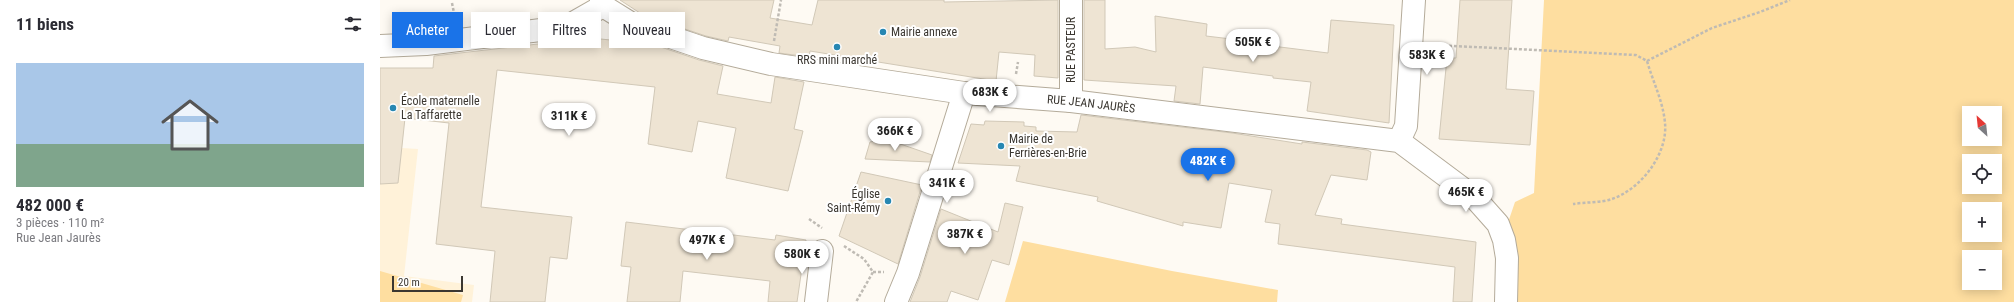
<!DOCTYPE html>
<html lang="fr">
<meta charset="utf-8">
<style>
:root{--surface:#fff;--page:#f7f7f7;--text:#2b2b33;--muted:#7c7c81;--line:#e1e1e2;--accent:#1a73e8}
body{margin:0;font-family:"Roboto Condensed",sans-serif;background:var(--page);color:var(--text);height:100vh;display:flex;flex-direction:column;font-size:15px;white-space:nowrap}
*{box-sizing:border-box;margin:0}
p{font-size:13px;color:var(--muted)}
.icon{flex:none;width:22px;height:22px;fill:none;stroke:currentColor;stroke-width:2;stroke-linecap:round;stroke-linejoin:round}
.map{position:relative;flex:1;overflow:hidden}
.panel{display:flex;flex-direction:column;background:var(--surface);width:380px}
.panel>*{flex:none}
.hud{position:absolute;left:12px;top:12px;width:380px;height:36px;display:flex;gap:8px}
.needle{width:26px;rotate:333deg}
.fabs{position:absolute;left:1582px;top:106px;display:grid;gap:8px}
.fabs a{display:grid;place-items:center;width:40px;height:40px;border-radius:0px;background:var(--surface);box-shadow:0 2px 10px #0003;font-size:20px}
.scale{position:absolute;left:12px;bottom:10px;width:71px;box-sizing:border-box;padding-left:4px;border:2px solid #3b3731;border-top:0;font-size:11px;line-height:14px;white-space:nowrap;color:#3b3731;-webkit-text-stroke:3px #fff;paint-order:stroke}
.price{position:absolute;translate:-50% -34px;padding:0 9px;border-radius:14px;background:#fff;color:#222;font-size:13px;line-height:26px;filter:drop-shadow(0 1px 2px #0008)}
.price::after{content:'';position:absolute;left:50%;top:24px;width:12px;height:9px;margin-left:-6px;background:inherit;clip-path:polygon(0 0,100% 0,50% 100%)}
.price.current{background:var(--accent);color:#fff}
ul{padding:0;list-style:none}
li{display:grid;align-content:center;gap:8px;height:212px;padding:0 16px}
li+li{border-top:1px solid var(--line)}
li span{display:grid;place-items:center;height:124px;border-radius:0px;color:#555}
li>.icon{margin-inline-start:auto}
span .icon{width:72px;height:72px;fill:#fffc;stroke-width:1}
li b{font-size:17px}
h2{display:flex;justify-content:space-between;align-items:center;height:48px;padding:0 16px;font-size:17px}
.tag{padding:0 14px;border-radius:0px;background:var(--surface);box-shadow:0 2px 10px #0003;font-size:14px;line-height:36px}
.tag.current{background:var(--accent);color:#fff}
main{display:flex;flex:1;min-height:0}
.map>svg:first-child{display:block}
.built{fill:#fff2d9}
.green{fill:#fedea0;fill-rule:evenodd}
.building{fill:#eee4d3;stroke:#d1c8b7}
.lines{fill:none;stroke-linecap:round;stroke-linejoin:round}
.minor-casing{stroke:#b4ab9a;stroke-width:24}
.major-casing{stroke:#b4ab9a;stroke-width:24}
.path{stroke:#bfbbb4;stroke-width:2.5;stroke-dasharray:3 2;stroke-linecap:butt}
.minor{stroke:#fff;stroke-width:22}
.major{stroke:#fff;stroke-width:22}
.poi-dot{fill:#2787b2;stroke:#fff;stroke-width:1.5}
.labels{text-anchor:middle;stroke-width:4;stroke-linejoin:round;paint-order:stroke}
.poi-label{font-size:12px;fill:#3b3731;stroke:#fff;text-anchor:start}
.street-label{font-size:12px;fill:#3b3731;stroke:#fff}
</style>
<main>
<section class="panel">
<h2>11 biens<svg class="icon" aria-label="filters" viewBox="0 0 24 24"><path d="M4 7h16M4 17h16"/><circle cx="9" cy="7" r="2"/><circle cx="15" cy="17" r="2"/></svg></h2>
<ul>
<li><span style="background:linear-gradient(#a9c7e8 65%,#7fa58c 0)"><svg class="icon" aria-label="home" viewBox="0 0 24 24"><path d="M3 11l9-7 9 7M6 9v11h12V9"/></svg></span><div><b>482 000 €</b><p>3 pièces · 110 m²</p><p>Rue Jean Jaurès</p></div></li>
</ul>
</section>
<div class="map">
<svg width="1634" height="302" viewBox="0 0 1634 302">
<rect width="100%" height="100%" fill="#fefaf3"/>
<path class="built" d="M0,68H29L22,148L38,149L24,276L94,285L92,302H0Z"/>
<path class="green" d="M1164,0H1634V302H1115L1120,246L1135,202L1154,193ZM1589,113H1615V139H1589ZM1589,161H1615V187H1589ZM1589,209H1615V235H1589ZM1589,257H1615V283H1589Z
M643,241L792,271L898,290L897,302H625Z
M0,271L83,295L81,302H0Z"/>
<path class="building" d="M240,0H394L390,18L432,25L438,0H564V2L678,0V78L654,76L655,55L619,52L616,81L430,51L429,57L399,53L400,46L349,37L348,41L326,36L263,15Z
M704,0H725V49L755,47L776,52L775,16L827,24L826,36L885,43L884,45L948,53L951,20L1014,25L1009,123L927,111L931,82L893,78V76L823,67L820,104L794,101L796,86L704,80Z
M1080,0H1132L1126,89L1154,91L1150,145L1059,139L1067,58H1076Z
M210,38L272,44L319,60L343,66L337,94L391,103L395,77L424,82L414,129L423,131L408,191L346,178L356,128L318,121L312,152L268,144L275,87L117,70L101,207L192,217L187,259L170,257L165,302H110L115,251L56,244L69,123L25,118L18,183L0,184V68H53L54,56Z
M701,115L852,133L922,144V142L987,150L991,152L987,180L951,175L935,215L962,219L961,224L1096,242L1092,302H1073L1075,267L898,244L900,224L885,222L892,190L849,183L841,228L803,222V226L717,201L718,197L636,181L640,166L578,163L591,124L604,125L605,121L644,122V126L656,127V131L697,132Z
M506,139L552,155L550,162L485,159L490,142Z
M481,172L542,185L518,264L459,236Z
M625,203L643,207L629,265L612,260L598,300L571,291L567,302H530L540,277L561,209L618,232Z
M246,222L395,240L396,235L426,240L417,302H388L390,281L303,271L300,302H247L251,267L241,266Z"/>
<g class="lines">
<defs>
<path id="minor" d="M691,0V101
M0,46L46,44L177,28L188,26L223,6
M436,302L442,251
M516,302L528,273L584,93"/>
<g id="major">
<path id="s1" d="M221,0L223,6L252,24L323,48L391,64L584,93L691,101L1019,141L1094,197L1118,224L1124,240L1127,258L1126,302"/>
<path d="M1019,141L1026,126L1034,0"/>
</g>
</defs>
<use href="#minor" class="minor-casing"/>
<use href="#major" class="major-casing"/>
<path class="path" d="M72,3L75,18
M394,41L401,0
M1054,45L1256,55L1267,61C1273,82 1283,101 1285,123C1288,154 1261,189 1232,199C1221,203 1205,202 1193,204
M1267,61L1332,28L1380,12L1410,0
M636,74L638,62
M429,219L442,228
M464,246L484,259L493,272L476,302
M493,272H504"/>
<use href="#minor" class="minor"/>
<use href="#major" class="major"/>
</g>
<g class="poi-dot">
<circle cx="503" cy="32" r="4"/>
<circle cx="457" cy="47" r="4"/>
<circle cx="13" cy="108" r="4"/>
<circle cx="621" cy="146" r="4"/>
<circle cx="508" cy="201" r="4"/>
</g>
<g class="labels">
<g class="poi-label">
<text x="511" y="36">Mairie annexe</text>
<text x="457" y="64" text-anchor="middle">RRS mini marché</text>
<text x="21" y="105">École maternelle<tspan x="21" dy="14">La Taffarette</tspan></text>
<text x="629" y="143">Mairie de<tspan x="629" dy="14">Ferrières-en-Brie</tspan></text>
<text x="500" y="198" text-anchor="end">Église<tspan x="500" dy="14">Saint-Rémy</tspan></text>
</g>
<g class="street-label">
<text transform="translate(691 50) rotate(-90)" y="4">RUE PASTEUR</text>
<text dy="4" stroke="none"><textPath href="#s1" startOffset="508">RUE JEAN JAURÈS</textPath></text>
</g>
</g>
</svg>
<div class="fabs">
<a><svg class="needle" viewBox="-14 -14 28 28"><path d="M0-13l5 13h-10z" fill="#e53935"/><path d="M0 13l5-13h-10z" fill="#7c7c81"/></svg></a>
<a><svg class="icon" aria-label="locate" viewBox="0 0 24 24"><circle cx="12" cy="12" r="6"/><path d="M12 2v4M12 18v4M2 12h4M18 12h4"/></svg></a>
<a>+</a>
<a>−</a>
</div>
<div class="scale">20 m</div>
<b class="price" style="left:873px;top:63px">505K €</b>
<b class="price" style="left:1047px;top:76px">583K €</b>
<b class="price" style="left:610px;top:113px">683K €</b>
<b class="price" style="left:189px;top:137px">311K €</b>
<b class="price" style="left:515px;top:152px">366K €</b>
<b class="price current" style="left:828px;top:182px">482K €</b>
<b class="price" style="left:567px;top:204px">341K €</b>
<b class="price" style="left:1086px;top:213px">465K €</b>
<b class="price" style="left:585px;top:255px">387K €</b>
<b class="price" style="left:327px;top:261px">497K €</b>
<b class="price" style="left:422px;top:275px">580K €</b>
<div class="hud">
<a class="tag current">Acheter</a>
<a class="tag">Louer</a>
<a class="tag">Filtres</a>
<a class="tag">Nouveau</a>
</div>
</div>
</main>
